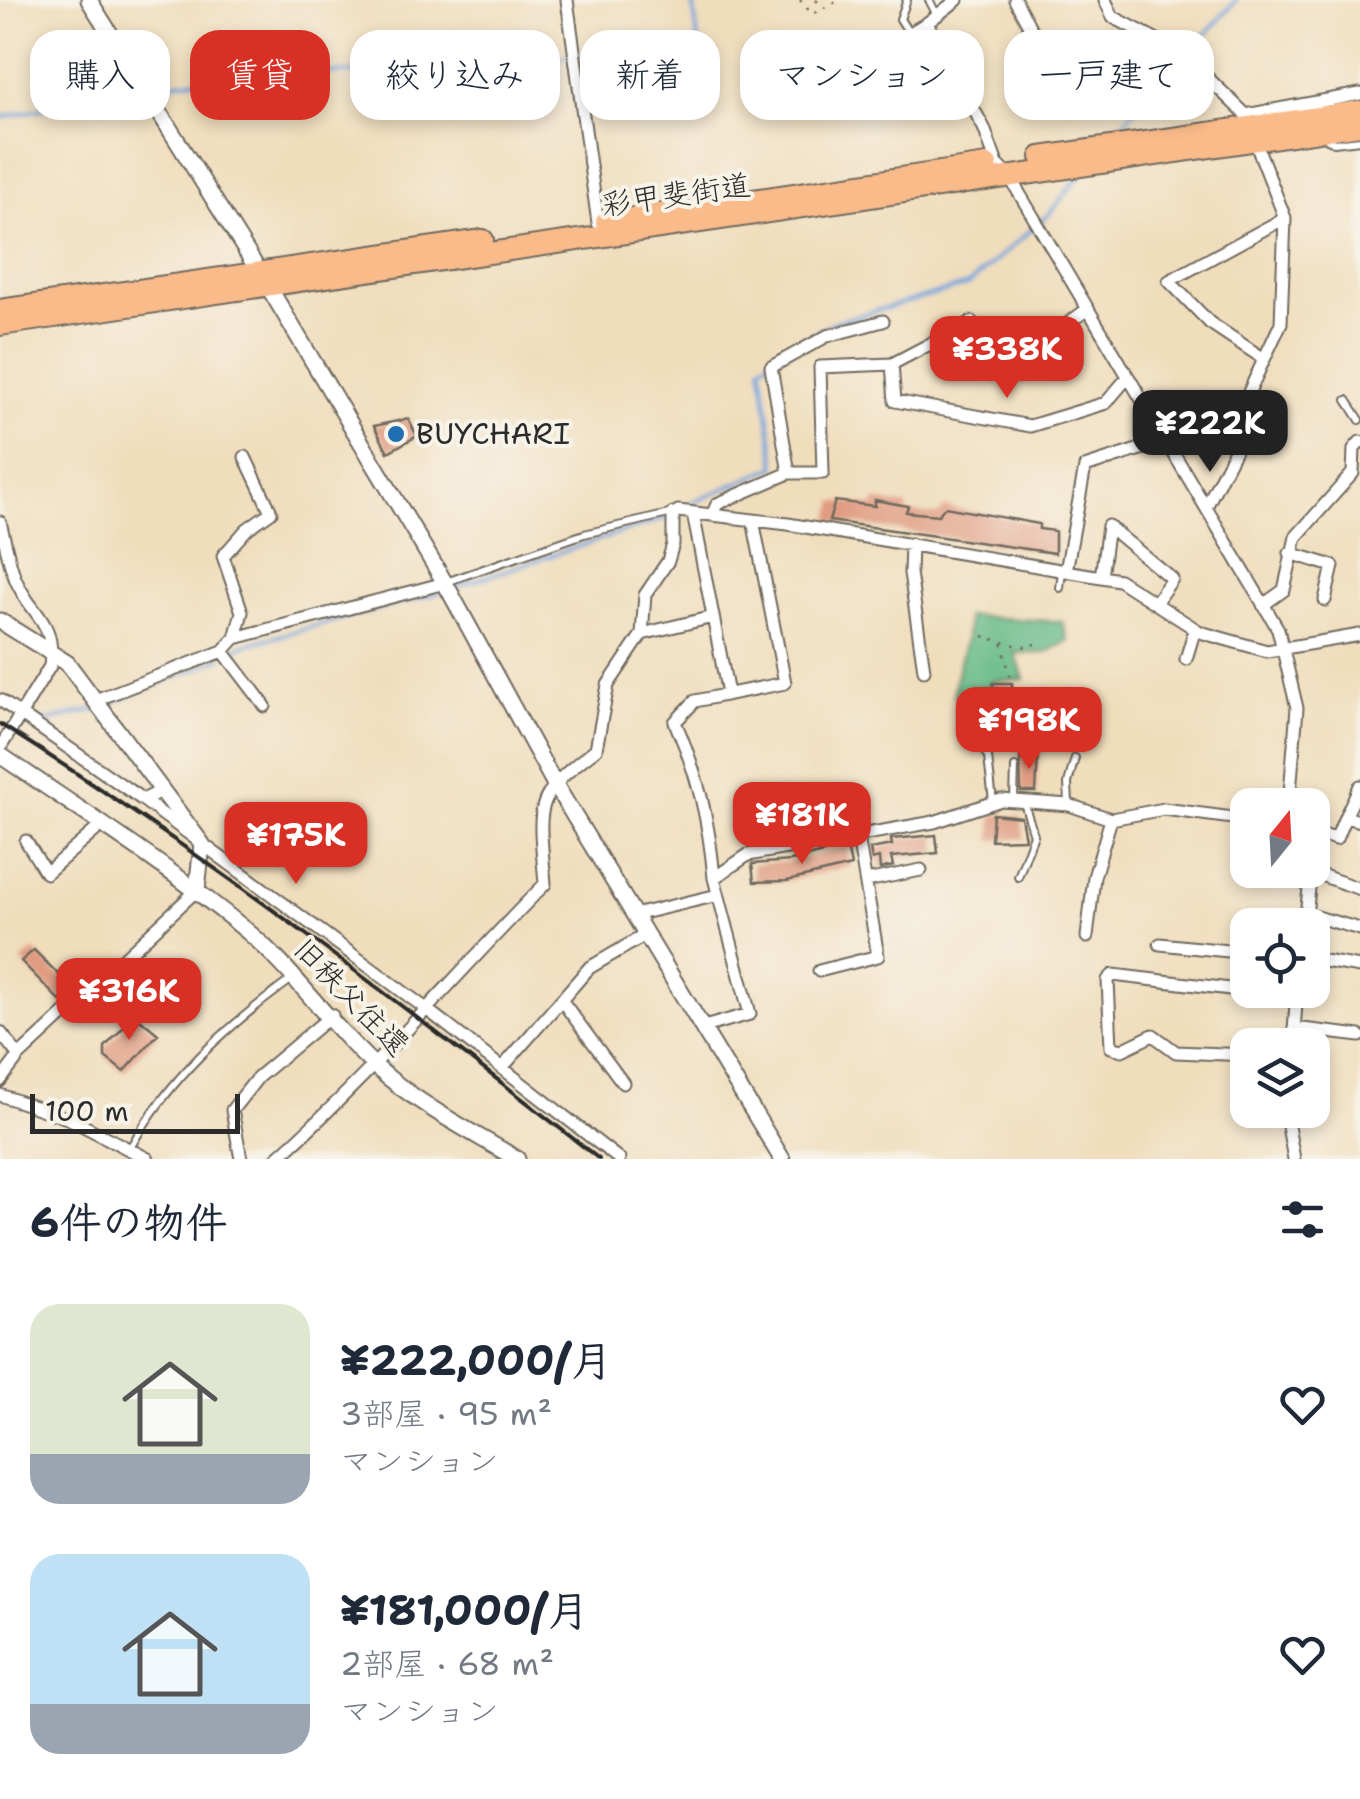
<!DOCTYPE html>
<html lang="ja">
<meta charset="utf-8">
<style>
:root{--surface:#fff;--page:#f6f6f7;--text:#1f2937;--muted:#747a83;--accent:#d93025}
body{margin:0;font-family:"Shantell Sans","Klee One",sans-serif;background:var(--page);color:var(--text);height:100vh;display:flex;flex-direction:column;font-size:38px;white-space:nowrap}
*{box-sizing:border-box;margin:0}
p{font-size:32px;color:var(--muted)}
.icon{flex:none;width:55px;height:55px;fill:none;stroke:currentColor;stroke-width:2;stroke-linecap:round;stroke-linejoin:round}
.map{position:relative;height:1159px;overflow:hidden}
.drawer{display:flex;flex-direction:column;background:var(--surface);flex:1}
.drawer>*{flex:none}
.hud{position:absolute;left:30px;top:30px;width:1300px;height:90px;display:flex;gap:20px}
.needle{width:65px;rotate:18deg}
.buttons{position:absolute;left:1230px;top:788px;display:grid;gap:20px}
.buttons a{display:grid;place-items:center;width:100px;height:100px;border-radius:20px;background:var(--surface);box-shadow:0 5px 15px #0003;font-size:50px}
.scale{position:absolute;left:30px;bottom:25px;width:210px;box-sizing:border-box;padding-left:10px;border:5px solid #2b2b2b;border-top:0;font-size:28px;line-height:35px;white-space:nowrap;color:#2b2b2b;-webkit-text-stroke:8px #f7f3e8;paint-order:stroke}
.price{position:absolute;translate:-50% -85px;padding:0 22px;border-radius:20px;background:var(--accent);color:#fff;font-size:32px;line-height:65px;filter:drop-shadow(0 2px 5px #0008)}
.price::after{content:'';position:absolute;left:50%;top:60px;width:30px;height:22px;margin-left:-15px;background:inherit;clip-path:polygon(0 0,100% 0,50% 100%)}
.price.selected{background:#222;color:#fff}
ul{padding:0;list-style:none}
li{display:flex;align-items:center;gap:30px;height:250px;padding:0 30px}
li span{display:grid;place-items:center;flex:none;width:280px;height:200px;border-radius:30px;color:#555}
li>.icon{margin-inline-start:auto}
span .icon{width:120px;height:120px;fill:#fffc;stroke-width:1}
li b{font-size:42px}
h2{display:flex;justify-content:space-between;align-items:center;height:120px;padding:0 30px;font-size:42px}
.pill{padding:0 35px;border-radius:30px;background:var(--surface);box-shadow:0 5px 15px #0003;font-size:35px;line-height:90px}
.pill.selected{background:var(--accent);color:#fff}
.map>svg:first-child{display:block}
.forest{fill:#6abc89;stroke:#4a745a;stroke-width:2.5}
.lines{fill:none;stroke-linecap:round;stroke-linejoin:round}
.stream{stroke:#72a4dd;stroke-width:4}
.building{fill:#e09c82}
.service-casing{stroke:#70695e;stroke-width:10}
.minor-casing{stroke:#70695e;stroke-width:15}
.tertiary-casing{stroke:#70695e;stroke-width:19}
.trunk-casing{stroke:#70695e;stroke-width:24}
.path{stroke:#70695e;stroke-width:2.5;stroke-dasharray:2.5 8;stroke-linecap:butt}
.service{stroke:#fff;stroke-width:6}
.minor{stroke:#fff;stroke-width:11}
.tertiary{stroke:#fff;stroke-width:15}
.trunk{stroke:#fabb8b;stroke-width:20}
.rail{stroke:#2b2b2b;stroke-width:4}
.poi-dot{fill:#1f6fb2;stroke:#f7f3e8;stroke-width:4}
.labels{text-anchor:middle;stroke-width:8;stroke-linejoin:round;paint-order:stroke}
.street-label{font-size:30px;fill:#2b2b2b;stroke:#f7f3e8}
.poi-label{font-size:30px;fill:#2b2b2b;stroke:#f7f3e8;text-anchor:start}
</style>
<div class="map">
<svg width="1360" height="1159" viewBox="0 0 1360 1159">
<rect width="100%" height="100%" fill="#f7f3e8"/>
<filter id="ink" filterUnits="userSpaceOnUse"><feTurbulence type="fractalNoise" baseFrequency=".01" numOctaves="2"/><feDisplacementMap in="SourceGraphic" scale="20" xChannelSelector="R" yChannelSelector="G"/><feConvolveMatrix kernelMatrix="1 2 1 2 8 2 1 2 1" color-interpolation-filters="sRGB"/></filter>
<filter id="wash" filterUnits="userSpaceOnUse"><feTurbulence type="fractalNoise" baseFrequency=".0048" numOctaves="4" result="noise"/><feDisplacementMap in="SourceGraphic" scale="40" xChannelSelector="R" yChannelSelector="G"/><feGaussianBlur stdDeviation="2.25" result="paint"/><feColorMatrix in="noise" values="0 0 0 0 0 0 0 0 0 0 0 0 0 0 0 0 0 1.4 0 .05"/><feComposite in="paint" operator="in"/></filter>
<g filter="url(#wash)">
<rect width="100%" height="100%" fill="#f0ddbc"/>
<path class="forest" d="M967,616L1062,622L1068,641L1045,653H1015L1024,679L992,681L991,698L954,696C954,666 969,650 967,616Z"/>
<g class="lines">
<path class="stream" d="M579,55L698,42L693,0
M146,86L249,73H422L570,56
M0,118L137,88
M1110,139C1149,89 1196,49 1236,0
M681,508L776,466L761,366L832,323L968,285L1049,214L1082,173
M455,587L669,517
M230,653L241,646L442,592
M107,705L222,658
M39,723L98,709"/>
</g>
<g id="blocks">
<path class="building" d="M408,419L417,436L388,452L374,426Z
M875,500L908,506L906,512L938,515L945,507L1039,524V529L1055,531V553L829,521L835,501L875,506Z
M993,683H1012L1011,701L1050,705L1049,721L1031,719L1029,733L991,731Z
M1020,753L1038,755L1036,792H1021Z
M993,814L1021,817L1025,839L991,840Z
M936,835L938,853L891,857L893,866L880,869L879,858L872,860L870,849L892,845L891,839Z
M847,847L851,866L787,881L754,882L752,864L791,861Z
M34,950L72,988L60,1001L21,961Z
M135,1015L158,1034L124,1072L105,1057V1047Z"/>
</g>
</g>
<g filter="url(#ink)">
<use href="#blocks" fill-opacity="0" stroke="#70695e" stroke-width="2.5"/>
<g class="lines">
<defs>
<path id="service" d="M907,0L900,19L909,33
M929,0L937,15
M1322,136L1334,143L1360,140
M1347,400L1360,420
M446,582L584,534L673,513
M1060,588L1062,571
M970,730L988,757L993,802
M1014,799L1015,767
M1069,804L1068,783L1075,758
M1018,877L1034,835L1024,803
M130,1148C171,1076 225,1028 292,979"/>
<path id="minor" d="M567,0L598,223
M957,0L927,23L984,128L997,164L1009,176L1278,629L1297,708L1289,805
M1015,0L1044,53
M1105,0L1113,17L1182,53L1246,115
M809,71L865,60L927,23
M1248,123L1246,115L1360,94
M1264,359L1210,323L1169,281L1285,218
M892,364L895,401L1030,426L1106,403L1127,378
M789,473L771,367L827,336L883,321
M1206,507L1235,450L1241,409L1281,323L1285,218L1255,141
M678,511L788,524L1119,580L1200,632L1267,651L1360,635
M673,513V544L668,561L645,595L642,634L713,617
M693,513L728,694
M712,515L717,504L789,473H823L820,367L892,364L972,322L1009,366L1085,311
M0,522C5,540 8,560 15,578C30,616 56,618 50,666L0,748
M911,544L910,573L924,670
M1290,553L1333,566L1325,600
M1066,571L1085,467L1165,441
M1101,577L1108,526L1172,579L1155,603
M1263,605L1284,590L1296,537L1353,473L1354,449L1360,442
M235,638L242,612L223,556L247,529L271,512L245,457
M223,651L265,706
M1186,659L1195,629
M0,700L143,800L159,792
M93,701L223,651L235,638L445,583
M1360,786L1345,817L1360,821
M143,800L425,1008L619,1159
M1312,832L1336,839L1345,817
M26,841L46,873L103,824
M1312,872L1360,889
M714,878C709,821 698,774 675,722L695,701L785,683L753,520
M866,881L921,870
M1306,914L1360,929
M634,915L718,895
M1305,925L1311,870
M1087,937L1094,877L1111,819
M1160,944L1248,953
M1312,959L1360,967
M819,971L878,956L858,837
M562,1001L623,1083
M704,1027L750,1014L714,878L748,855L934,822L1001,800L1069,805L1111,819L1164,809L1248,820
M1294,1028L1360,1036
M0,1032L19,1056L197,890
M1293,1045L1297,990
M1246,1055L1248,1104
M1248,1055L1176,1052L1153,1035L1122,1050L1111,1047L1108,980L1113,975L1297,997
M502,1068L589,968L645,935
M0,1081L19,1056
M0,1095L70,1119L148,1159
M1285,1110L1294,1159
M241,1159L232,1110L258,1077L332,1015
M276,1159C373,1074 454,975 545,884C539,805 530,799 596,749L608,685L642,634"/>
<path id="tertiary" d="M89,0L268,286L445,583L553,781L782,1159
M0,621L67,663L202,844L197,890
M0,755C83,812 169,866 247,931C296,972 330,1026 377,1068C419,1105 470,1131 517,1159"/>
<path id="trunk" d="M1041,157L1360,111
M606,222L987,165
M0,310L483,240
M0,325L1360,125"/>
</defs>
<use href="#service" class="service-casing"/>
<use href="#minor" class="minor-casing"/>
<use href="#tertiary" class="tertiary-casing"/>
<use href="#trunk" class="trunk-casing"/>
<path class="path" d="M800,0L812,14L840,0
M816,0L823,7
M983,636L1002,642L1015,697L1023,702L1025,733L1016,737L1018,756
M1003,642L1023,647L1036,644
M993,700L1014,699
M998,749L1016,739"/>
<use href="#service" class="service"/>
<use href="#minor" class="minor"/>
<use href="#tertiary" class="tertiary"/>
<use href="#trunk" class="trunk"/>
<path class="rail" d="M0,724C209,856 406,1007 599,1159"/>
</g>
</g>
<circle class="poi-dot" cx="396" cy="434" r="10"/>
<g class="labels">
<g class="street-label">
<text transform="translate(676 195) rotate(-8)" y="10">彩甲斐街道</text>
<text transform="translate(351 997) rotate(46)" y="10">旧秩父往還</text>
</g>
<g class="poi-label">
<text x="416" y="444">BUYCHARI</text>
</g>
</g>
</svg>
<div class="buttons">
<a><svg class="needle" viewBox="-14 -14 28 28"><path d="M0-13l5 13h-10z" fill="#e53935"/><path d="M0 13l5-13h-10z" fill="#747a83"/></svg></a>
<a><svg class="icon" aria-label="locate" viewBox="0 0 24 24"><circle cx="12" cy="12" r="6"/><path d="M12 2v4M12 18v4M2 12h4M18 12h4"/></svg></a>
<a><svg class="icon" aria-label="layers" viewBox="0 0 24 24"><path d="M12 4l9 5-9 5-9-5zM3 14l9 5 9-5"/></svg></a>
</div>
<div class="scale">100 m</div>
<b class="price" style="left:1007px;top:401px">¥338K</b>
<b class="price selected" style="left:1210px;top:475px">¥222K</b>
<b class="price" style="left:1029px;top:772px">¥198K</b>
<b class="price" style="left:802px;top:867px">¥181K</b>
<b class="price" style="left:296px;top:887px">¥175K</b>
<b class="price" style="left:129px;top:1043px">¥316K</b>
<div class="hud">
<a class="pill">購入</a>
<a class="pill selected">賃貸</a>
<a class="pill">絞り込み</a>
<a class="pill">新着</a>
<a class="pill">マンション</a>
<a class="pill">一戸建て</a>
</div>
</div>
<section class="drawer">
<h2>6件の物件<svg class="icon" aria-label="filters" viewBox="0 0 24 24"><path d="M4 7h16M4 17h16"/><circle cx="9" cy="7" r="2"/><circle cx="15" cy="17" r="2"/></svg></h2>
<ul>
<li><span style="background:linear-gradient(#dfe7d0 75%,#9aa5b1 0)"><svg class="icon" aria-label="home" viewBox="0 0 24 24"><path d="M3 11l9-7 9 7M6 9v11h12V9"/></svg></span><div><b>¥222,000/月</b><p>3部屋 · 95 m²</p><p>マンション</p></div><svg class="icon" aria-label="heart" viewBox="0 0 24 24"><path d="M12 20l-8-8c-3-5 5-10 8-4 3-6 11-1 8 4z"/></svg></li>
<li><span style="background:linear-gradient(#bfe0f5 75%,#9aa5b1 0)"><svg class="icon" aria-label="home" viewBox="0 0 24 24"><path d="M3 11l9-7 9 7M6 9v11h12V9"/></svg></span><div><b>¥181,000/月</b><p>2部屋 · 68 m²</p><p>マンション</p></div><svg class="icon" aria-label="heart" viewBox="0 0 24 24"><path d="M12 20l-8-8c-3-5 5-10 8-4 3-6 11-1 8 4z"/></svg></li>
</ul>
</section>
